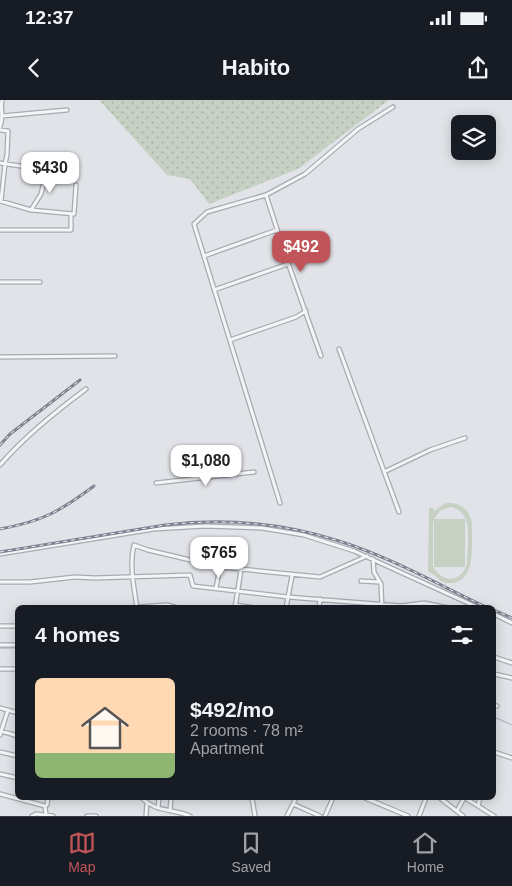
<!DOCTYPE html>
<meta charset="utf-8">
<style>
:root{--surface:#171b24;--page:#242831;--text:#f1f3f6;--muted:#9ea1a6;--line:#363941;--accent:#c05459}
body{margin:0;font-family:Helvetica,sans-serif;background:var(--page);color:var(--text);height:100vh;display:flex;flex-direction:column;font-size:19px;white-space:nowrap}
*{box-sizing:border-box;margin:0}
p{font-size:16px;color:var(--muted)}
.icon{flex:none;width:28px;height:28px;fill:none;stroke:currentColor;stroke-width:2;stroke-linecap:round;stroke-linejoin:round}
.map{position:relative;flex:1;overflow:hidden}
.panel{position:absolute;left:15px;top:505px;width:481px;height:195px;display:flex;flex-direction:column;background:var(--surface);border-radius:8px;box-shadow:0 2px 12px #0003}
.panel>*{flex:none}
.controls{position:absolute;left:451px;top:15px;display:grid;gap:10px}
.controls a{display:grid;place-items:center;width:45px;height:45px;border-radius:8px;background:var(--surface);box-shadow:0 2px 12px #0003;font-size:25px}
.price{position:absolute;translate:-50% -42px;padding:0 11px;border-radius:10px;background:#fff;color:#222;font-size:16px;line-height:32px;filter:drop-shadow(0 1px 2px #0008)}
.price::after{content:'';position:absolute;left:50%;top:30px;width:15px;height:11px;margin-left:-8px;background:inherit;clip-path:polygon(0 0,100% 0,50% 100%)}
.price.on{background:var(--accent);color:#fff}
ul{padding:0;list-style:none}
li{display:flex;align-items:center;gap:15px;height:125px;padding:0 20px}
li span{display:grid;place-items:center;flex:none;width:140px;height:100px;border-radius:8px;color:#555}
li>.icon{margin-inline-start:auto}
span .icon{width:60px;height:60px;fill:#fffc;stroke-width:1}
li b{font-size:21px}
h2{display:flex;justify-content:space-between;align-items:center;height:60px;padding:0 20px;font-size:21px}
.status{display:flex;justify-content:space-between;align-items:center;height:35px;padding:0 25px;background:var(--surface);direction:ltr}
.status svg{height:14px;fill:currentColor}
header{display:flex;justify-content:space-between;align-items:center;height:65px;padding:0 20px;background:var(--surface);font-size:22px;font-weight:600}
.menu{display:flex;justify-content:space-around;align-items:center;height:70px;border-top:1px solid var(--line);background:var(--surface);font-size:14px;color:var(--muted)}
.menu a{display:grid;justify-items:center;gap:2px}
.menu .on{color:var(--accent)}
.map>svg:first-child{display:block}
.grass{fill:url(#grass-dots)}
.park{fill:#c6d1c3;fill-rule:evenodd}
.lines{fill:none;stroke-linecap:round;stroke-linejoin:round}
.stream{stroke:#a0aec5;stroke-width:1}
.minor-casing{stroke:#a7aab2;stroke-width:5.5}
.minor{stroke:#f4f5f7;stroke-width:3}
.rail-casing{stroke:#7d8290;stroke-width:3}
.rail{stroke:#f1f2f6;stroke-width:1;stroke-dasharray:4;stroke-linecap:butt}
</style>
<div class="status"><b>12:37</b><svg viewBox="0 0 49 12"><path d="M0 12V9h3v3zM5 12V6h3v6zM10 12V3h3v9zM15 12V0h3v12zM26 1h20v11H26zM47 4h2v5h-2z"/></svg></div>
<header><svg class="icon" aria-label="back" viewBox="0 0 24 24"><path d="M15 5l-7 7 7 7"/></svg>Habito<svg class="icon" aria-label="share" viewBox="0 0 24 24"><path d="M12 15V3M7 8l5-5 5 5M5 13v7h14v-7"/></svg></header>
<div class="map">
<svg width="512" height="716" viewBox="0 0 512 716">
<defs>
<pattern id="grass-dots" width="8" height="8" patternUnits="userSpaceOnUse" patternTransform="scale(1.25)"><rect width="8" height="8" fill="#c6d1c3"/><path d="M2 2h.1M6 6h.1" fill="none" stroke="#aab4a9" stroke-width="1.8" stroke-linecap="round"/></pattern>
</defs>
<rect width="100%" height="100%" fill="#e1e3e8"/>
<path class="grass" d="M99,0H389L298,69L209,104L190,79L167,75Z"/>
<path class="park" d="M446,403C460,402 469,409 472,423C471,443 478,485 447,483C438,482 435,473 428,472L429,408H433L434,411ZM451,407C475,412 467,445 467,463C463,483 441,484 433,466V423L434,420V467H465V419H434L441,410Z"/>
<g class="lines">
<path class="stream" d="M0,548H18
M494,617L512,625"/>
<defs>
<path id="minor" d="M2,16L67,10
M0,27C4,17 0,9 2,0
M0,30L8,31L7,55L5,64L1,101
M0,63L47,70L61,67
M266,95L287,160L321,256
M0,101L31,110L74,114L76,85
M31,110L41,94L47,70
M0,130H71V114
M204,156L277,130
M0,182H40
M214,190L288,164
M230,240L296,217L306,211
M339,249L399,412
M0,257L115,256
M0,365C25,336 55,312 86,289
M384,372L430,350L465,338
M156,383L254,372
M280,403L194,124L207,112L266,95L305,74L358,29L393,7
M0,454L154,429L205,426L262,428L304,435L354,451L479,508
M373,459L374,472L381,484L382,508
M361,481L379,482
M0,482H30L75,477L95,478L190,475L193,486L288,497L401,506L424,503L449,508
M216,488L220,467
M235,505L256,508
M137,507L167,505L178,508
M137,508C134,487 129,465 134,445L148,450L220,467L320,477L367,456
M235,508L241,470
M286,508L292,476
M319,508L320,499
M494,514L512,523
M0,526H18
M0,545H18
M494,557L512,563
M0,569H18
M494,574L512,578
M494,605L497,606
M0,608L18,613
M1,631L18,636
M0,635L8,610
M0,652L18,656
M494,652L512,658
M0,674L18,678
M0,694L45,706
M142,698C155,712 174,709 190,716
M252,698L255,716
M365,698L408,716
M440,698L463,716
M465,698L478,706
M480,698L478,706L494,716
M293,704L320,716
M158,708L159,698
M170,711L171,698
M457,711L464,698
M46,715L45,706L47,705L48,698
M32,716L36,714L53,716
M87,716H96
M146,716L147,703
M287,716L296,698
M325,716L333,698
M419,716L426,698"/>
</defs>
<use href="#minor" class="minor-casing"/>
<use href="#minor" class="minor"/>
<defs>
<path id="rail" d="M0,345L10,334L80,280
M0,429C43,421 59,412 94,386
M0,452L165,425C223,418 283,423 339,441C390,457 439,485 488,508
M494,510L512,518"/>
</defs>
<use href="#rail" class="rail-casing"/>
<use href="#rail" class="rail"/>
</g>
</svg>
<div class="controls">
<a><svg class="icon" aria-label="layers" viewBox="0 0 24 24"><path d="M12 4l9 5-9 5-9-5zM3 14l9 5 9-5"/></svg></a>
</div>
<b class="price" style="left:50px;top:94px">$430</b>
<b class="price on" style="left:301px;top:173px">$492</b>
<b class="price" style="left:206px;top:387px">$1,080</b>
<b class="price" style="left:219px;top:479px">$765</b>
<section class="panel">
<h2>4 homes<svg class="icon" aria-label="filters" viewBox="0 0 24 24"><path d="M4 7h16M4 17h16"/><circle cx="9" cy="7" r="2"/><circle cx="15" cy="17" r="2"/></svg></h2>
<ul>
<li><span style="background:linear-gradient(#ffd9b3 75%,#8fb573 0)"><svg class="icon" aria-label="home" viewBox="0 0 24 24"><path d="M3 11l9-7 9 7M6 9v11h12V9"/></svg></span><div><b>$492/mo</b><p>2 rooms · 78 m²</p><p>Apartment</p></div></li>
</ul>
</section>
</div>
<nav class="menu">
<a class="on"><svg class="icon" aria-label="map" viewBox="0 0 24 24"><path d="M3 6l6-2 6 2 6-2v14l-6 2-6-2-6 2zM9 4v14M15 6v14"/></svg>Map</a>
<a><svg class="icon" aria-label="saved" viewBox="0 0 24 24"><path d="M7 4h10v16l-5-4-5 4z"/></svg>Saved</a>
<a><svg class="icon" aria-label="home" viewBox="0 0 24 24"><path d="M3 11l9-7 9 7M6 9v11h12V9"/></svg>Home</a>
</nav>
